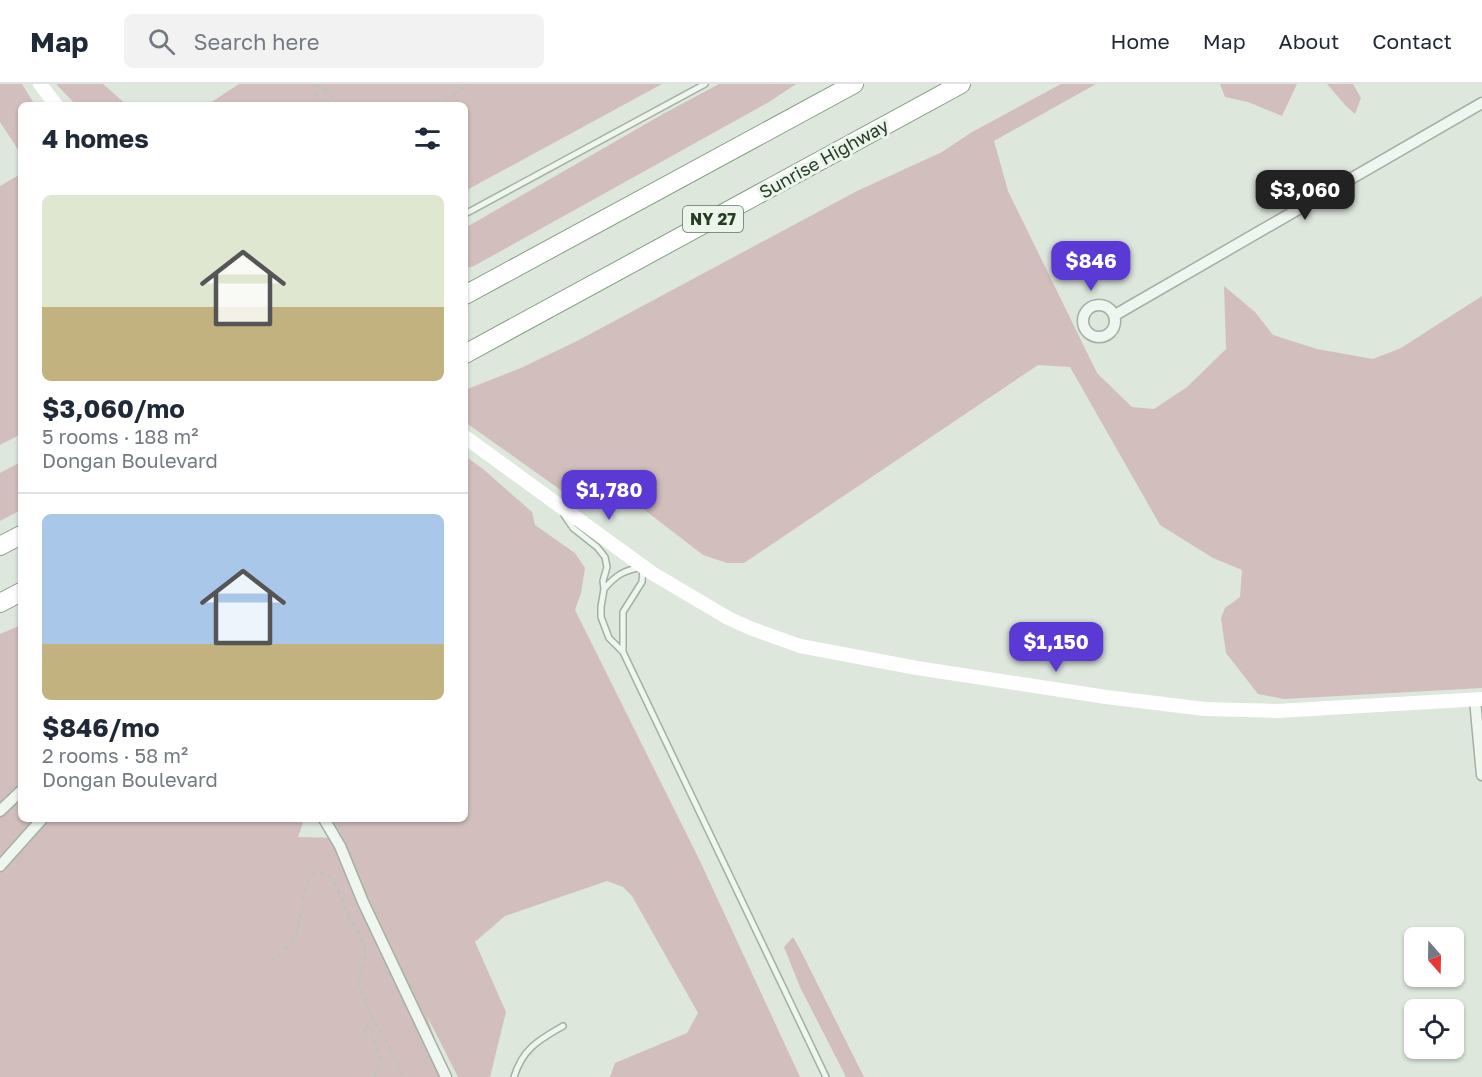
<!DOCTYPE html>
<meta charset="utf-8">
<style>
:root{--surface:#fff;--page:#f2f2f3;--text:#1f2937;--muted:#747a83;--line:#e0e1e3;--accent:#5a39d5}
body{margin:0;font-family:"Golos Text",sans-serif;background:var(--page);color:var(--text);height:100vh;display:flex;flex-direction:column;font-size:22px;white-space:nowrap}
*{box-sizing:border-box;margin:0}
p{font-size:20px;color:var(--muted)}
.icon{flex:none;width:33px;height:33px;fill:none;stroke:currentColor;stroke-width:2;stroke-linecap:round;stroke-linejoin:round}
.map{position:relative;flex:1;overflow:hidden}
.panel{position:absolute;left:18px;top:18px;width:450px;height:720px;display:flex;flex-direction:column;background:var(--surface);border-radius:9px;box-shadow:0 2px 4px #0004}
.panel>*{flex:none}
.needle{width:39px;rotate:160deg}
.controls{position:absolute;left:1404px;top:843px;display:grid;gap:12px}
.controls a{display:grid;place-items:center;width:60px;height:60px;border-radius:9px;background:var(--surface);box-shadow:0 2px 4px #0004;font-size:30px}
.price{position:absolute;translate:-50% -51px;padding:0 14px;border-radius:12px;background:var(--accent);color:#fff;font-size:20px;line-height:39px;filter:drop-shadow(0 2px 3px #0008)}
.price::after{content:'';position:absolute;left:50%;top:36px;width:18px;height:14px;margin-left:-9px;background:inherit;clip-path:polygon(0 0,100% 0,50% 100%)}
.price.on{background:#222;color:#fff}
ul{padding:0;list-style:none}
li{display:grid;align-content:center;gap:12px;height:318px;padding:0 24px}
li+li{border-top:2px solid var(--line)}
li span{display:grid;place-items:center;height:186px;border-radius:9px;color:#555}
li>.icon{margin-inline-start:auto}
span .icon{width:108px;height:108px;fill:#fffc;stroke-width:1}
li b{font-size:26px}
h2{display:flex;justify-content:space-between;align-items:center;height:72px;padding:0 24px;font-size:26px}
header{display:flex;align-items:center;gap:36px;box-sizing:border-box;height:84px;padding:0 30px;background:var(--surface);border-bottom:2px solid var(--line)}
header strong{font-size:28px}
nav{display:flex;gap:33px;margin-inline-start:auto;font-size:21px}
.search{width:420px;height:54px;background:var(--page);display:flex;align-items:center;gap:15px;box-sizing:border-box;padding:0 21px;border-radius:9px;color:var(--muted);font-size:22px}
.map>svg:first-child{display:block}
.green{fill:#d2bfbd}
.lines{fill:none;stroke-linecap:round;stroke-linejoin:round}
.service-casing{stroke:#a2b1a1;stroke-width:8}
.minor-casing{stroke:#a2b1a1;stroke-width:13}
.motorway-casing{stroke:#849f83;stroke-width:20}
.path{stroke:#bac5ba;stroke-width:2;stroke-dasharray:4.5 4.5;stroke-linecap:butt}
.service{stroke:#eff5ef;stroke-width:5}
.minor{stroke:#eff5ef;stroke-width:10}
.secondary{stroke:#fff;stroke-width:14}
.motorway{stroke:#fff;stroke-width:18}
.labels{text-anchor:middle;stroke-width:6;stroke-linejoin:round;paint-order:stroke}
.shield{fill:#ecf5ec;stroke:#617561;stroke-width:1.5}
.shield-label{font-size:16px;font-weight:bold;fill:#253e25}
.street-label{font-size:18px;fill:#253e25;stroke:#ecf5ec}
</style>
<header>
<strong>Map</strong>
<div class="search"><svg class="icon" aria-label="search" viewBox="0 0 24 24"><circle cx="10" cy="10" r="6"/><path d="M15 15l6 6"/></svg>Search here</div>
<nav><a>Home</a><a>Map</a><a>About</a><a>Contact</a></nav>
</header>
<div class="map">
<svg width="1482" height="993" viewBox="0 0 1482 993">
<rect width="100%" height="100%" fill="#dde7dc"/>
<path class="green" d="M0,0H22L35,21H21V70L0,38Z
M56,0H103L127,21H76Z
M239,0H662L465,107V21H207Z
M719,0H796L769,18L474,182L465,185V144L663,30Z
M1061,0H1096L994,57L1008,107L1097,289L1132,323L1154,325L1187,303L1226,265L1224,202L1255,228L1273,251L1317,265L1373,275L1401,264L1482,212V604L1284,615L1258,610L1226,569L1221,534L1225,524L1240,513L1242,486L1213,474L1160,441L1070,283L1038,281L744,479H727L703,471L607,397L584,389L569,412L465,338V306L521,284L579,256L857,107L942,68L972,48Z
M1220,0H1297L1282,32L1248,18L1225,13Z
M1327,0H1353L1361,14L1355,30L1346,22Z
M21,90V350L0,361V102Z
M465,372L483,385L532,428L535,441L575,469L585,484L581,509L575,526L700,777L800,993H610L615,979L687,949L698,929L632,812L623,803L607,797L505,832L475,858L506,928L490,993H458L427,932L448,993H0V550L21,541V735H298L303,739L298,753L340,754L331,735H465Z
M21,378V426L0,437V389Z
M793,853L802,869L864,993H846L800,903L784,863Z"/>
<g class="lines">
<defs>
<path id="service" d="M465,130L705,0
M564,431L573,444L597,463L605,473L607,483L603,497L604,505L601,523V533L609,554L623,568
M604,505C616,491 624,486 643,483L642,498L623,528V568L826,993
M514,993C523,964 539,956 563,942"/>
<path id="minor" d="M1083 237a16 16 0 1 1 32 0a16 16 0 1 1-32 0Z
M1115,231L1482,19
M1475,616L1482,691
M0,727L21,707
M324,735L340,762L363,818L446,993
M0,782L42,735"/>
<path id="motorway" d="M465,211L854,0
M465,270L961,0
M0,462L21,451
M0,519L21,508"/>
</defs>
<use href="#service" class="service-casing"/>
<use href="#minor" class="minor-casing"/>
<use href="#motorway" class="motorway-casing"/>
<path class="path" d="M315,0L328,7
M315,21L314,18L316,11L328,7L337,21
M438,21L469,0
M271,877C278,871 287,866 292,858C306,836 296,808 315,788L327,790L335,799L347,829L365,861V875L358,899L370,930L384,952L403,993
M365,950L364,943H372C372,964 387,969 374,993"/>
<use href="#service" class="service"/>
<use href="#minor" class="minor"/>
<path class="secondary" d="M40,0L56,21
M465,353L652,489L728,534L750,544L800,562L917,584L1106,613L1205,625L1277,627L1482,615"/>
<use href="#motorway" class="motorway"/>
</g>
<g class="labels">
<rect class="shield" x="683" y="122" width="60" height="26" rx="4.5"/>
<g class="shield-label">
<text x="713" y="141">NY 27</text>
</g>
<g class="street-label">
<text transform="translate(824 75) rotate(-29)" y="6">Sunrise Highway</text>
</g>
</g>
</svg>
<div class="controls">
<a><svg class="needle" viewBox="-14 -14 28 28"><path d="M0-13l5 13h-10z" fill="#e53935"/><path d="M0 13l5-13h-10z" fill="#747a83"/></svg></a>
<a><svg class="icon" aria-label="locate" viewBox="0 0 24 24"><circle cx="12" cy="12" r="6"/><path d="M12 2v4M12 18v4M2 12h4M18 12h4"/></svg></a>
</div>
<b class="price on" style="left:1305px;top:137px">$3,060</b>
<b class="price" style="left:1091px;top:208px">$846</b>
<b class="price" style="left:609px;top:437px">$1,780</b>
<b class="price" style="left:1056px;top:589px">$1,150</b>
<section class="panel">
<h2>4 homes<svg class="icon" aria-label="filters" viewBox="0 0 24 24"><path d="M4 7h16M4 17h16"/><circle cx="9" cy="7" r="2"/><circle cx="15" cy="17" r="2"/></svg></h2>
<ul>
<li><span style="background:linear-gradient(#dfe7d0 60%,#c2b280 0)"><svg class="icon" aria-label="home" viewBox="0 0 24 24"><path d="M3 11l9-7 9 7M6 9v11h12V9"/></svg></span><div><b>$3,060/mo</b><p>5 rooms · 188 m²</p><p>Dongan Boulevard</p></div></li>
<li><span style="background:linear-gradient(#a9c7e8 70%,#c2b280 0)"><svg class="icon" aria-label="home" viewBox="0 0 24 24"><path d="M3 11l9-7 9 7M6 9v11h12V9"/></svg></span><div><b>$846/mo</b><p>2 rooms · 58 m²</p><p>Dongan Boulevard</p></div></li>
</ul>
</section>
</div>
